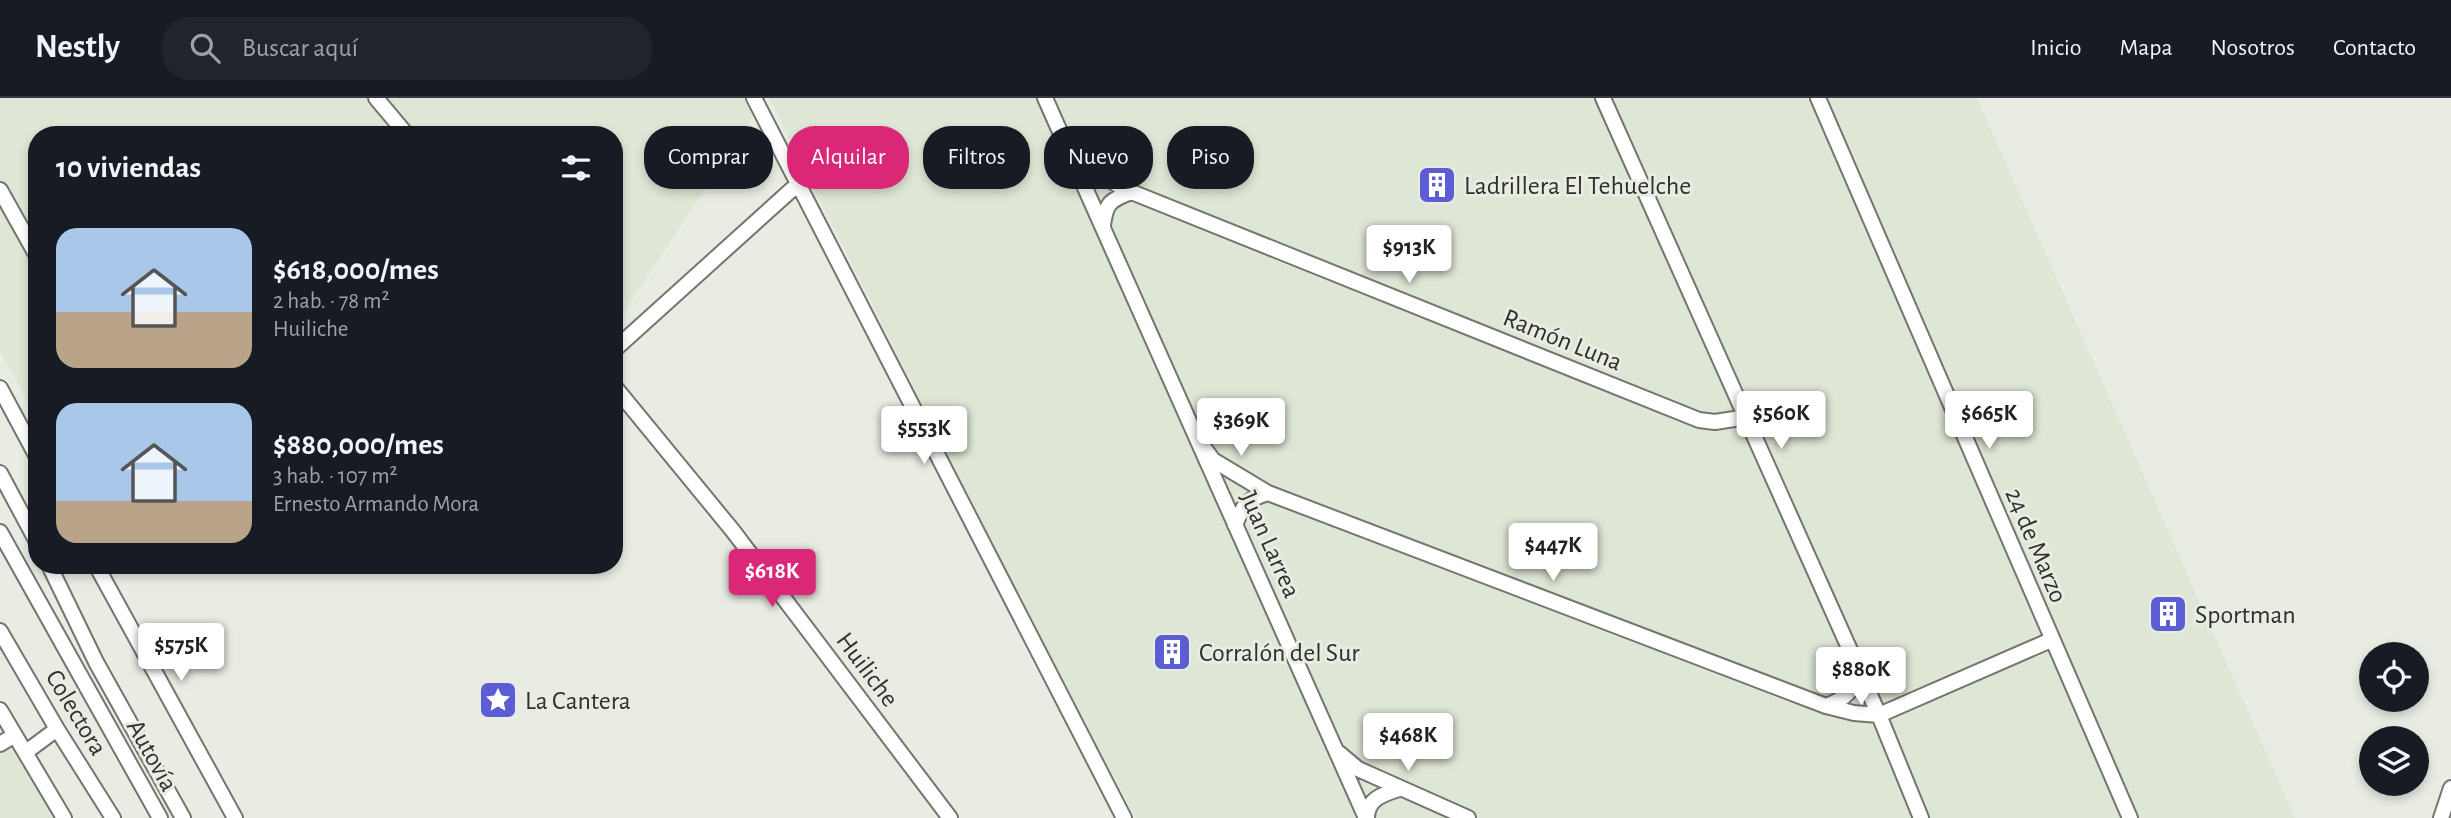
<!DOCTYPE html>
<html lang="es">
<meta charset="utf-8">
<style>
:root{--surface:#171b24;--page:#20242c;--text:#f1f3f6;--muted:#9ea1a6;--line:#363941;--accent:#db2777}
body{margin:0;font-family:"Alegreya Sans",sans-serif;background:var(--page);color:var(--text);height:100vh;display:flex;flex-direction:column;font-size:26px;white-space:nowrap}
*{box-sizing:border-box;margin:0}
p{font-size:23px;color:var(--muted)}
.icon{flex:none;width:38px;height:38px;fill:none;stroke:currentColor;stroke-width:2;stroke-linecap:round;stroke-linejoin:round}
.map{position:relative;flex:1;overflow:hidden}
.panel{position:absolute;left:28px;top:28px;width:595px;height:448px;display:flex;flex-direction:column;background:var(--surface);border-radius:28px;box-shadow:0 4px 10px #0003}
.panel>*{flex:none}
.hud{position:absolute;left:644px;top:28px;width:665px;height:63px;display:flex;gap:14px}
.fabs{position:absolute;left:2359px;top:544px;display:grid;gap:14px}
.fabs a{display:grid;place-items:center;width:70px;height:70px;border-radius:50%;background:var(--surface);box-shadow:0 4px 10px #0003;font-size:35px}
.price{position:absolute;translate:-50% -60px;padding:0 16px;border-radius:7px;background:#fff;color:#222;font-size:23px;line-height:46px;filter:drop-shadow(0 2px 4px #0008)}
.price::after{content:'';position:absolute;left:50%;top:42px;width:21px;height:16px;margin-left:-10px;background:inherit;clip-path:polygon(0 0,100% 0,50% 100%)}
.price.current{background:var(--accent);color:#fff}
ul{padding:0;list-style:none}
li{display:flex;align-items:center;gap:21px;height:175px;padding:0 28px}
li span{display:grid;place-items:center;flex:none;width:196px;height:140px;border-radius:21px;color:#555}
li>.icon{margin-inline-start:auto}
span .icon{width:84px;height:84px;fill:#fffc;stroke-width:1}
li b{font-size:30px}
h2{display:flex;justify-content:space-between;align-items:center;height:84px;padding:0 28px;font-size:30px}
.chip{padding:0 24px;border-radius:28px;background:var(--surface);box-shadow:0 4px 10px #0003;font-size:24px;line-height:63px}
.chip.current{background:var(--accent);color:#fff}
header{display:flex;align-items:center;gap:42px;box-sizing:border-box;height:98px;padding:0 35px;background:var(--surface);border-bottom:2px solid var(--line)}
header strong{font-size:33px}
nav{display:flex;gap:38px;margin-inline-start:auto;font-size:24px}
.search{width:490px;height:63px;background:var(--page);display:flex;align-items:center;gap:18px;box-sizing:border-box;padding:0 24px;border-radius:28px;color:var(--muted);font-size:26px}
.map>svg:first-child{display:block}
.built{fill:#dee6d5}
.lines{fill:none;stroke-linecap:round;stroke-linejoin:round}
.minor-casing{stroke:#72766e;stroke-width:18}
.minor{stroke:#fff;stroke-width:14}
.labels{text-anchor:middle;stroke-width:6;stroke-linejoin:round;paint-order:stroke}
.poi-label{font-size:26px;fill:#2f312d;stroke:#e8ece3;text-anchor:start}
.street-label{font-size:26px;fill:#2f312d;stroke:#e8ece3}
</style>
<header>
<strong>Nestly</strong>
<div class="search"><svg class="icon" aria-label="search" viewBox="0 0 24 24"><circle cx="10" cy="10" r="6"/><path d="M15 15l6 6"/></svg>Buscar aquí</div>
<nav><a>Inicio</a><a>Mapa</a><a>Nosotros</a><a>Contacto</a></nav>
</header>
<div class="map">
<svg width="2451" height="720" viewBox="0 0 2451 720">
<rect width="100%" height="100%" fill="#e8ece3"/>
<path class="built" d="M0,0H765L614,229V37H37V320L0,253Z
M769,0H1977L2295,720H1136L1006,474Z
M0,612L64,720H0Z"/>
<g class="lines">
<defs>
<path id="minor" d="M376,0L407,37
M754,0L1124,720
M1045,0L1366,720
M1603,0L1879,617L1921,720
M1818,0L2130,720
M1072,58L1124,91L1699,322L1715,324L1747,319
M0,92L37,158
M1103,127C1106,105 1110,102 1131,94
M614,252L799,85
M614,288L733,433L950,720
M0,290L37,359
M1199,343L1213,362L1268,395L1826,608L1854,615L1879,617L2051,542
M0,375L37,444
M1235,427C1243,407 1247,401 1268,395
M0,434L160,720
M49,467L96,564L183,720
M96,467L235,720
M0,533L57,631L113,720
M1826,608C1845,601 1853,593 1860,574
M0,612L64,720
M0,646L15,637
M26,654L57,631
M1339,655L1358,671L1468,720
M1367,720C1367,701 1383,696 1399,691
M2441,720L2451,690"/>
</defs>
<use href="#minor" class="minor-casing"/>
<use href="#minor" class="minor"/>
</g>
<defs>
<symbol id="building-square" viewBox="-11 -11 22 22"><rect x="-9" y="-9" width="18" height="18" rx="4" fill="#5c5cd4" stroke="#e8ece3"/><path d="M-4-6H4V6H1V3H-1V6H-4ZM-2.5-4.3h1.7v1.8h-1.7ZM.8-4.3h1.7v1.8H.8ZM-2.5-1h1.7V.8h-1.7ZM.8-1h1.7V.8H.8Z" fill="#fff"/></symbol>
<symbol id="sight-square" viewBox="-11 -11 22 22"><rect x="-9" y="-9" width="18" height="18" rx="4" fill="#5c5cd4" stroke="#e8ece3"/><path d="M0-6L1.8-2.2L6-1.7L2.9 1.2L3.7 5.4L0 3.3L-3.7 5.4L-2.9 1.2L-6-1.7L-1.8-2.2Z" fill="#fff"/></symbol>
</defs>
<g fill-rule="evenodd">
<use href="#building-square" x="1415" y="65" width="44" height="44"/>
<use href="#building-square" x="2146" y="494" width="44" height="44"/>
<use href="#building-square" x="1150" y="532" width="44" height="44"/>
<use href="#sight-square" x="476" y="580" width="44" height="44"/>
</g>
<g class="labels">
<g class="poi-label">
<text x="1464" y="96">Ladrillera El Tehuelche</text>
<text x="2195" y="525">Sportman</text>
<text x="1199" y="563">Corralón del Sur</text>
<text x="525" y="611">La Cantera</text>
</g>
<g class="street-label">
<text transform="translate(1563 241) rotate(22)" y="9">Ramón Luna</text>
<text transform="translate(1271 446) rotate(66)" y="9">Juan Larrea</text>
<text transform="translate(2037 447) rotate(67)" y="9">24 de Marzo</text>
<text transform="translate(868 571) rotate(53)" y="9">Huiliche</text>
<text transform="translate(77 614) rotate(59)" y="9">Colectora</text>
<text transform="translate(153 657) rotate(61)" y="9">Autovía</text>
</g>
</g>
</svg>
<div class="fabs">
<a><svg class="icon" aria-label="locate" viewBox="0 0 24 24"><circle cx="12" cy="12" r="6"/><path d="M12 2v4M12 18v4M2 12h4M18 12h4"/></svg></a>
<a><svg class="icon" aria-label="layers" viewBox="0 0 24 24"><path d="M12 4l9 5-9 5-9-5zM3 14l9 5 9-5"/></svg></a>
</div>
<b class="price" style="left:1409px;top:187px">$913K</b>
<b class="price" style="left:1781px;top:353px">$560K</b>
<b class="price" style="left:1989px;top:353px">$665K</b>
<b class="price" style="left:1241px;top:360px">$369K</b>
<b class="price" style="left:924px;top:368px">$553K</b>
<b class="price" style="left:1553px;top:485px">$447K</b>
<b class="price current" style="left:772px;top:511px">$618K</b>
<b class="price" style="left:181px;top:585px">$575K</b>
<b class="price" style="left:1861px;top:609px">$880K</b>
<b class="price" style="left:1408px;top:675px">$468K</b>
<div class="hud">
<a class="chip">Comprar</a>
<a class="chip current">Alquilar</a>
<a class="chip">Filtros</a>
<a class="chip">Nuevo</a>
<a class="chip">Piso</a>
</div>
<section class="panel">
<h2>10 viviendas<svg class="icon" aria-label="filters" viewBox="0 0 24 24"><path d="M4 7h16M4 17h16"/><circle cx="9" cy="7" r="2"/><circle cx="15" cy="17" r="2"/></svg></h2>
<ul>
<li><span style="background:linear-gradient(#a9c7e8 60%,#b9a48a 0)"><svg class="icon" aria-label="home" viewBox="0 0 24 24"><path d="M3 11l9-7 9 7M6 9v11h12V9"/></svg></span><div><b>$618,000/mes</b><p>2 hab. · 78 m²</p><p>Huiliche</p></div></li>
<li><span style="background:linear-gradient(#a9c7e8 70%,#b9a48a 0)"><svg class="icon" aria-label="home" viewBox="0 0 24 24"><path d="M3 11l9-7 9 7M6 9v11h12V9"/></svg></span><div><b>$880,000/mes</b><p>3 hab. · 107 m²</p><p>Ernesto Armando Mora</p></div></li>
</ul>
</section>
</div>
